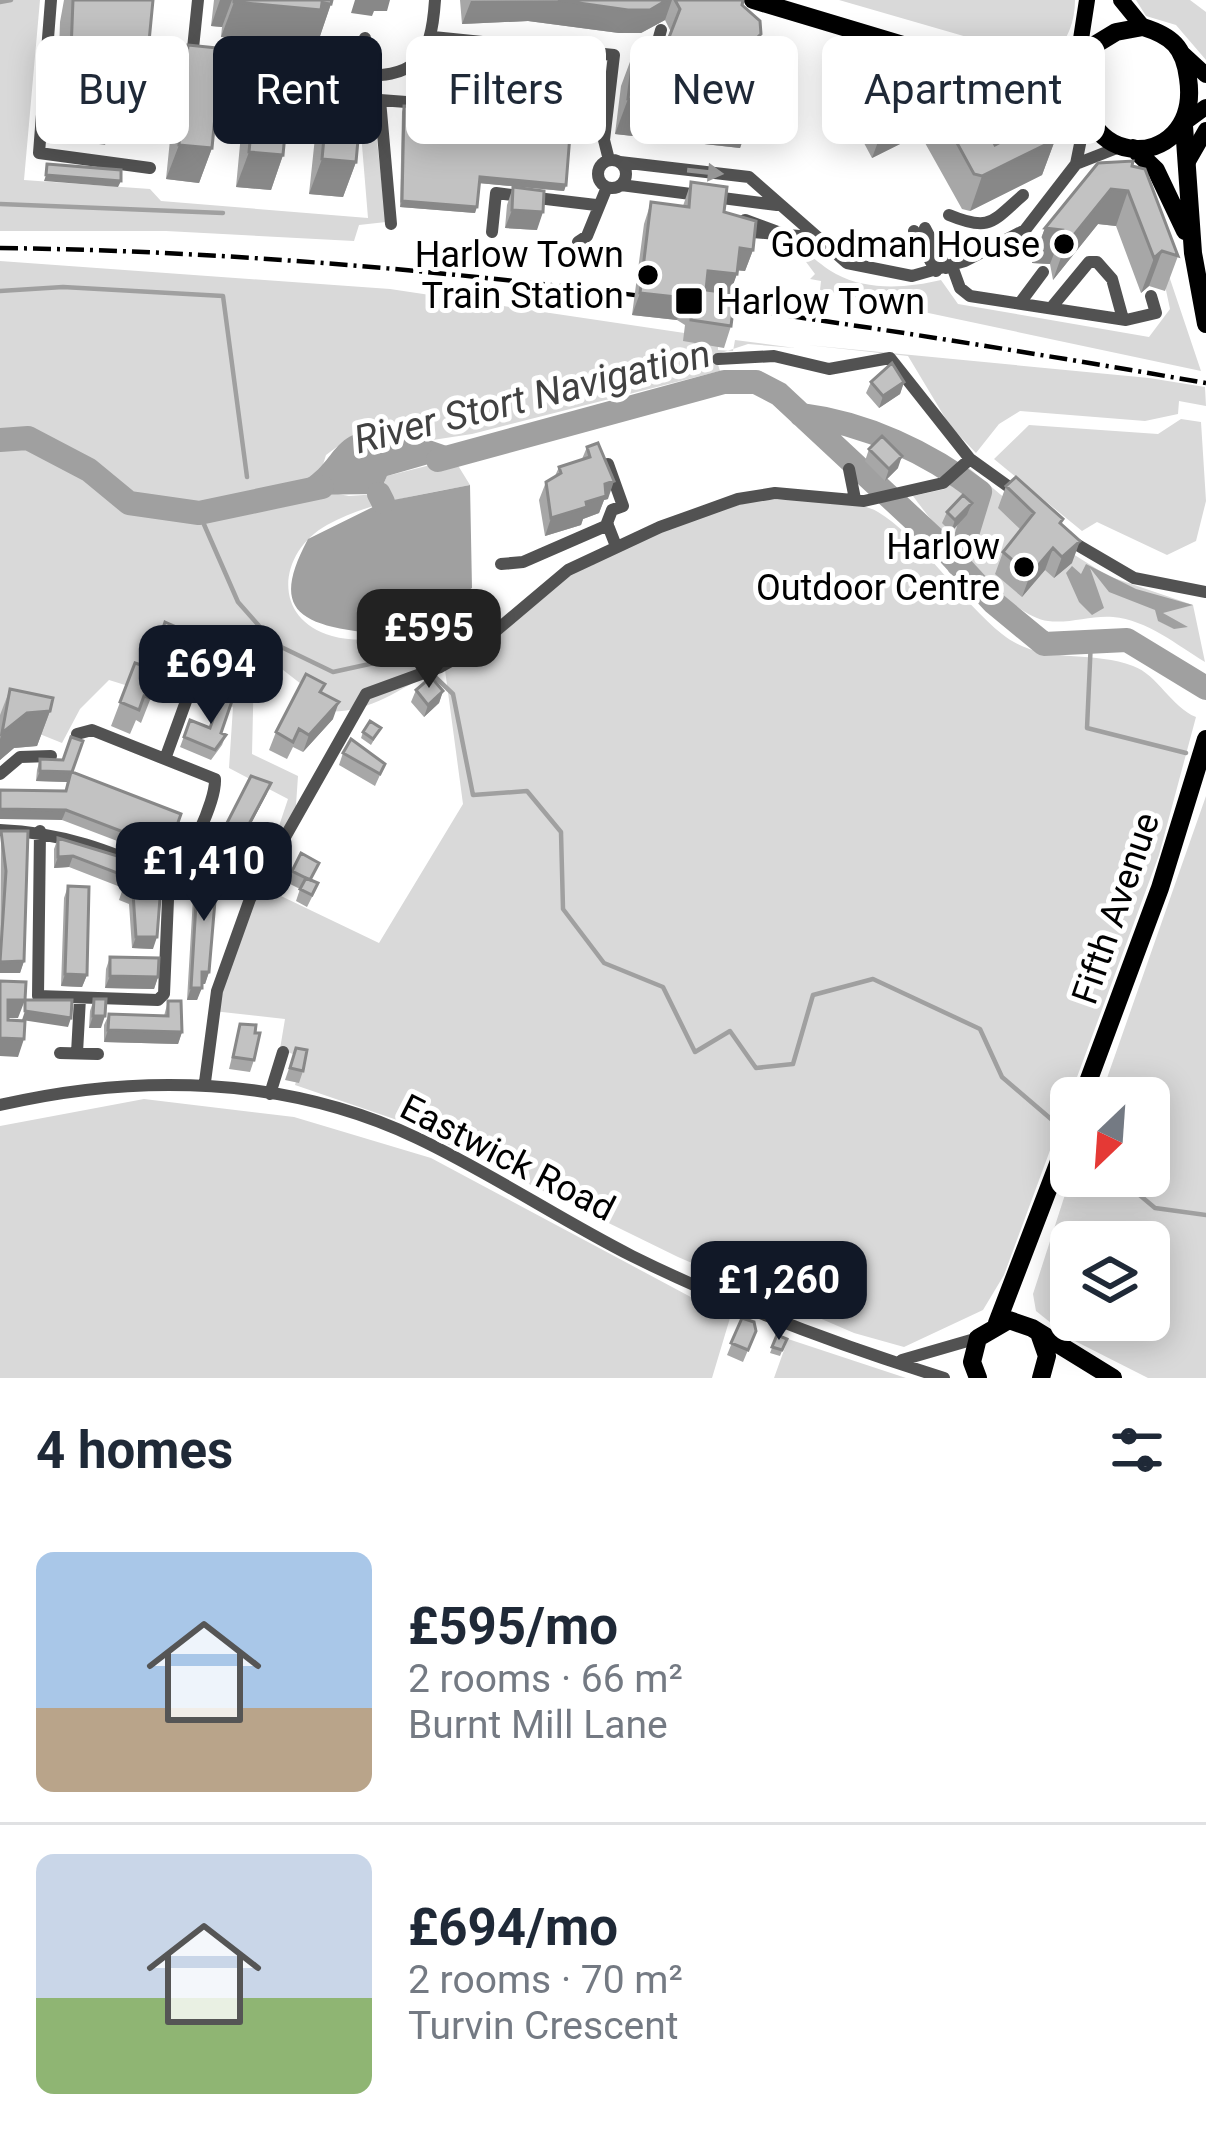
<!DOCTYPE html>
<meta charset="utf-8">
<style>
:root{--surface:#fff;--page:#f2f2f3;--text:#1f2937;--muted:#747a83;--line:#e0e1e3;--accent:#111827}
body{margin:0;font-family:Roboto,sans-serif;background:var(--page);color:var(--text);height:100vh;display:flex;flex-direction:column;font-size:45px;white-space:nowrap}
*{box-sizing:border-box;margin:0}
p{font-size:39px;color:var(--muted)}
.icon{flex:none;width:66px;height:66px;fill:none;stroke:currentColor;stroke-width:2;stroke-linecap:round;stroke-linejoin:round}
.map{position:relative;height:1378px;overflow:hidden}
.sheet{display:flex;flex-direction:column;background:var(--surface);flex:1}
.sheet>*{flex:none}
.guide{position:absolute;left:36px;top:36px;width:1134px;height:108px;display:flex;gap:24px}
.needle{width:78px;rotate:205deg}
.tools{position:absolute;left:1050px;top:1077px;display:grid;gap:24px}
.tools a{display:grid;place-items:center;width:120px;height:120px;border-radius:18px;background:var(--surface);box-shadow:0 6px 30px #0003;font-size:60px}
.price{position:absolute;translate:-50% -102px;padding:0 27px;border-radius:24px;background:var(--accent);color:#fff;font-size:39px;line-height:78px;filter:drop-shadow(0 3px 6px #0008)}
.price::after{content:'';position:absolute;left:50%;top:72px;width:36px;height:27px;margin-left:-18px;background:inherit;clip-path:polygon(0 0,100% 0,50% 100%)}
.price.active{background:#222;color:#fff}
ul{padding:0;list-style:none}
li{display:flex;align-items:center;gap:36px;height:300px;padding:0 36px}
li+li{border-top:3px solid var(--line)}
li span{display:grid;place-items:center;flex:none;width:336px;height:240px;border-radius:18px;color:#555}
li>.icon{margin-inline-start:auto}
span .icon{width:144px;height:144px;fill:#fffc;stroke-width:1}
li b{font-size:51px}
h2{display:flex;justify-content:space-between;align-items:center;height:144px;padding:0 36px;font-size:51px}
.pill{padding:0 42px;border-radius:18px;background:var(--surface);box-shadow:0 6px 30px #0003;font-size:42px;line-height:108px}
.pill.active{background:var(--accent);color:#fff}
.map>svg:first-child{display:block}
.green{fill:#d9d9d9;fill-rule:evenodd}
.water{fill:#a0a0a0}
.lines{fill:none;stroke-linecap:round;stroke-linejoin:round}
.stream{stroke:#a0a0a0;stroke-width:4.5}
.river{stroke:#a0a0a0;stroke-width:24}
.minor{stroke:#525252;stroke-width:12}
.major{stroke:#000;stroke-width:16}
.highway{stroke:#000;stroke-width:18}
.rail{stroke:#000;stroke-width:4.5;stroke-dasharray:18 6 3 6;stroke-linecap:butt}
.wall{fill:#a7a7a7}
.shaded-wall{fill:#888}
.building{fill:#c2c2c2;stroke:#888;stroke-width:3;fill-rule:evenodd}
.oneway{fill:#979797}
.poi-dot{fill:#000;stroke:#fff;stroke-width:4.5}
.labels{text-anchor:middle;stroke-width:10;stroke-linejoin:round;paint-order:stroke}
.poi-label{font-size:36px;fill:#000;stroke:#fff;text-anchor:end}
.street-label{font-size:36px;fill:#000;stroke:#fff}
.water-label{font-size:39px;font-style:italic;fill:#414141;stroke:#fff}
</style>
<div class="map">
<svg width="1206" height="1378" viewBox="0 0 1206 1378">
<rect width="100%" height="100%" fill="#fff"/>
<path class="green" d="M0,0H40L24,180L150,189L161,201L368,218L359,109L363,86L371,87L386,222L359,225L354,241L166,231H0Z
M839,0H1075C1075,21 1068,39 1054,55L1019,52Z
M1136,0H1190L1206,12V60L1176,25L1146,16Z
M795,247C810,253 821,266 836,274C867,291 908,288 941,280L958,304L1149,337L1170,309L1163,276L1167,270L1201,371L820,290L821,281L810,279L815,274Z
M0,261L390,289L718,338V350L733,351L735,340L795,348L748,344L715,355L720,371L472,434L426,441L395,428L357,432L326,455L321,471L295,486L349,496L379,494L387,476L454,459L470,485C421,495 371,501 327,525C278,552 271,619 332,636C355,643 383,638 406,637L435,671C395,691 368,715 322,711L310,691L278,666L254,667L252,754L298,776L296,805L304,810L285,842L275,838L288,799L229,768L233,707L214,699L225,668L155,643L138,689L109,680L80,709L62,743L0,718Z
M807,345L1149,378L1205,387L1206,406L1179,401L1178,414L1145,421L1020,411L999,424L976,453L950,426L908,356Z
M1181,419L1201,422L1206,501L1196,541L1167,555L1097,522L1082,531L994,459L1029,425L1158,434Z
M969,468L1065,549L1108,576L1193,605L1205,662C1177,645 1147,620 1113,617C1092,615 1069,624 1048,621C1009,617 936,528 913,496L945,489Z
M759,500C789,500 853,497 878,512C916,534 964,604 1002,634C1042,666 1090,649 1133,666C1158,675 1171,707 1196,717L1159,855L1004,1275L983,1310L904,1347L854,1333L678,1257L400,1121L295,1085L303,1058L280,1049L285,1019L213,1011L258,885L379,943L463,804L445,670C487,650 509,615 546,589C606,546 688,516 759,500Z
M1206,796V1378H1148L1071,1339L1036,1311L1033,1294L1071,1176H1149V1098H1100ZM1149,1242V1320H1071V1242Z
M144,1099L294,1117L431,1158L730,1318L712,1378H0V1126Z
M788,1339L906,1378H774Z"/>
<path class="water" d="M395,428L467,453L387,476L379,494L292,495L294,486C343,463 323,428 395,428Z
M470,485L472,588C454,601 432,623 410,630C393,636 372,634 355,631C290,622 275,601 308,539L383,502Z
M1086,564L1136,589L1193,605L1163,613L1188,627L1174,629L1158,621L1155,610L1109,592L1090,568L1104,608L1092,615L1079,602L1066,573L1072,566L1081,574Z"/>
<g class="lines">
<path class="stream" d="M0,2L11,0
M0,204L223,213
M0,291L63,287L223,296L247,477
M199,513L238,602L275,644L333,672L397,658L424,667
M1091,640L1087,728L1186,753
M432,674L453,694L473,795L527,791L561,832L563,909L604,963L663,987L695,1052L730,1031L756,1068L793,1064L813,995L873,979L980,1029L1002,1077L1065,1131
M1117,1176L1155,1208L1206,1215"/>
<path class="river" d="M801,415C865,423 928,452 980,492L958,564
M0,440L28,438L89,470L129,503L199,513L322,487
M438,460L724,382H756L779,394L939,543L993,602L1044,644L1127,640L1206,688
M379,494L383,502"/>
<path class="minor" d="M51,0L39,153L150,168
M433,37L614,55L604,140L609,160
M161,57L200,61
M192,58L198,0
M653,59L661,30
M351,75C416,79 431,61 435,0
M363,75L365,38
M433,85L454,68L486,71
M598 174a14 14 0 1 1 28 0a14 14 0 1 1-28 0Z
M620,162L749,177L847,263L912,276L965,261L1025,230L1076,164L1082,134L1090,123
M1076,164L1122,146
M621,185L777,205
M949,215C990,232 992,222 1023,195
M745,220L783,234
M391,224L380,100L459,106
M925,228L946,268
M741,231L811,237
M914,231L936,271
M492,232L496,193L596,205
M578,242L587,236L607,187
M952,266L960,288L970,296L1126,320L1156,313L1151,296
M1020,303L1043,272
M1051,308L1089,262H1097L1112,279L1123,319
M718,359L774,356L829,369L890,358L970,459L1019,494
M608,464L623,506L612,510L607,523L616,546
M849,469L855,499
M1069,540L1134,578L1206,592
M501,564L523,562L608,525
M77,734L92,730L215,779C216,801 187,865 169,876
M165,759L189,693L166,685
M0,774L20,757L51,756
M0,830C63,832 111,852 169,876L164,994L158,1000L38,996L40,831
M60,1053L98,1054
M77,1053L80,998
M205,1082L217,991L250,899L366,694L440,667L478,646L568,570L660,527L738,499L775,493L864,501L943,483L970,459
M270,1094L283,1052
M0,1105C138,1073 287,1076 417,1138C491,1173 559,1219 632,1256C733,1306 838,1345 944,1378
M902,1360L978,1338"/>
<path class="major" d="M1087,0L1081,39L1088,49
M1121,0L1143,27
M1184,55L1206,75
M1188,120L1206,107
M1187,163L1206,130"/>
<path class="highway" d="M753,0L980,68L1032,78L1083,65
M1143,27C1172,36 1184,47 1188,78C1203,179 1054,175 1088,49L1116,32Z
M1032,78L1086,116
M1184,126L1193,253L1206,324
M1133,148L1156,170L1185,231
M1082,1098L1160,888L1206,739
M997,1323L1071,1130
M1040,1336L1047,1356L1041,1378
M978,1378L972,1362L978,1338L1009,1320L1032,1328L1113,1378"/>
<path class="rail" d="M0,248C404,253 809,314 1206,383"/>
</g>
<path class="wall" d="M64,0H153L143,104L130,139L108,137L105,145L56,137L60,22Z
M214,0H332L319,39L311,38L308,45L221,37L222,27L211,26Z
M460,0H743L753,55L752,113L740,148L615,134L621,86L634,51L663,54L671,32L665,20L641,33H619L528,21L462,24Z
M188,45L365,63L356,162L343,197L309,194L318,109L288,106L283,155L271,190L236,187L244,102L217,99L212,148L199,183L166,179L171,130L159,129L161,110L174,75L177,76Z
M1015,62L1055,140L1042,175L970,211L962,209L920,134L872,158L857,130L870,95L965,87Z
M441,88L573,97L566,185L564,191L479,183L475,213L400,207L402,112L404,106L466,107V98L438,94Z
M1132,166L1178,256L1165,291L1149,286L1141,293L1116,226L1098,224L1053,280L1050,264L1032,263L1045,228Z
M691,182L724,212L753,250L745,271L738,270L730,293L731,326L724,348L683,341L685,325L677,320L632,315L644,224L651,202L683,206Z
M513,187L537,230L505,228L507,205Z
M871,382H904L900,394L879,408L866,393Z
M587,447L608,499L604,500L599,513L583,519L581,525L545,536L539,500L546,482L555,476L559,467L582,459Z
M869,449L898,468L885,481L865,461Z
M1006,486L1061,524L1072,563L1054,578L1045,570L1022,597L995,574L1003,552L1021,530L998,508Z
M972,503L967,515L951,532L942,523L947,512Z
M165,622L229,650L215,687L169,676L161,698L152,695L141,723L136,720L130,734L111,726L135,663L149,668Z
M325,684L321,693L333,719L303,752L293,747L287,759L269,750L276,732Z
M10,689L50,711L37,746L14,748L0,760V715Z
M416,690L443,691L439,703L424,717L411,702Z
M190,720L226,735L222,745L211,760L180,747Z
M381,728L371,745L361,738L363,732Z
M343,753L385,764L375,786L339,765Z
M40,759L72,772L184,834L181,845L170,861L62,820L67,782L36,781L37,770Z
M271,783L266,795L216,891L209,972L205,984H202L197,1000H187L193,898L207,862Z
M1,831L24,961L20,973H0Z
M58,838L131,869L153,949L132,948L129,904L119,900L123,888L69,867L54,868V849Z
M292,871L312,880L313,895L307,907L296,901L300,889L288,883Z
M68,886L87,975L82,987L61,986L64,898Z
M110,957L158,977L154,989L105,988L106,969Z
M94,999L101,1028H89L90,1011Z
M168,1001L182,1032L178,1044L104,1042V1025L109,1014L164,1016Z
M240,1024L254,1060L250,1072L229,1069Z
M296,1048L303,1071L299,1083L285,1080Z
M742,1318L756,1331L743,1362L727,1355Z
M777,1335L787,1339L780,1356L770,1353Z"/>
<path class="shaded-wall" d="M220,0H232L222,27L211,26Z
M355,0H390L387,11H374L372,16L351,13Z
M672,0L665,20L641,33H619L528,21L462,24L471,1Z
M234,2L322,3L331,4L319,39L311,38L308,45L221,37Z
M761,34L752,58L729,80L738,56Z
M220,64L257,68L244,102L208,98Z
M291,70L330,74L318,109L279,105Z
M172,94L183,95L171,130L159,129Z
M628,99L752,113L740,148L615,134Z
M933,99L920,134L872,158L885,123Z
M1007,100L994,135L966,150L979,115Z
M118,102L143,104L130,139L108,137L118,110Z
M1055,140L1042,175L970,211L982,176Z
M179,145L212,148L199,183L166,179Z
M249,152L283,155L271,190L236,187Z
M322,159L356,162L343,197L309,194Z
M46,175L121,181L118,187L44,181Z
M480,177L566,185L564,191L478,183Z
M1111,189L1128,191L1116,226L1098,224L1053,280L1065,246Z
M402,201L477,207L475,213L400,207Z
M512,210L543,212L537,230L505,228Z
M1045,228L1063,230L1050,264L1032,263Z
M740,248L753,250L745,271L733,270Z
M1162,251L1149,286L1141,293L1154,258Z
M708,271L737,274L729,296L700,292Z
M640,293L685,298L677,320L632,315Z
M904,382L900,394L879,408L883,396Z
M902,456L898,468L885,481L889,469Z
M614,481L608,499L604,500L599,513L583,519L581,525L545,536L551,518L586,502L605,484Z
M972,503L967,515L951,532L955,520Z
M1080,541L1072,563L1054,578L1062,557Z
M1053,548L1045,570L1022,597L1030,575Z
M443,691L439,703L424,717L428,705Z
M339,702L333,719L303,752L309,735Z
M50,711L37,746L14,748L0,760V739L2,733L27,713Z
M40,771L71,772L67,782L36,781Z
M271,783L266,795L220,881L225,869Z
M0,809L66,810L62,820L0,819Z
M73,856L69,867L54,868L58,857Z
M136,937H157L153,949L132,948Z
M24,961L20,973H0V962Z
M202,972H209L205,984H198Z
M65,974L87,975L82,987L61,986Z
M110,976L158,977L154,989L105,988Z
M191,988H202L197,1000H187Z
M8,1000H25L18,1018H2Z
M25,1011L71,1018L68,1027L22,1020Z
M93,1016H105L101,1028H89Z
M108,1030L182,1032L178,1044L104,1042Z
M0,1038L24,1039L18,1057L0,1056Z"/>
<path class="building" d="M73,0H153L143,104L118,102V110L69,102Z
M234,0H332L331,4L322,3L321,10L234,2Z
M558,0H667L650,10H628Z
M675,0H743L742,5L760,21L761,34L738,56L666,45L680,9Z
M188,45L365,63L356,162L322,159L330,74L291,70L283,155L249,152L257,68L220,64L212,148L179,145L183,95L172,94L174,75L185,76Z
M634,51L733,62L744,54L759,56L752,113L628,99Z
M949,55L965,87L1015,62L1055,140L982,176L974,174L933,99L885,123L870,95ZM1007,100L1023,130L995,145L979,115Z
M444,85L573,97L566,185L480,177L477,207L402,201L404,106L469,107L468,92L441,88Z
M1133,161L1132,166L1145,169L1178,256L1162,251L1154,258L1128,191L1111,189L1065,246L1063,230L1045,228L1098,163Z
M47,164L121,170V181L46,175Z
M691,182L727,187L724,212L756,221L753,250L740,248L737,274L708,271L706,290L735,294L731,326L691,320L692,304L685,298L640,293L651,202L689,207Z
M513,187L544,191L543,212L512,210Z
M892,363L904,382L883,396L871,382Z
M882,436L902,456L889,469L869,449Z
M598,443L614,481L605,484L606,496L586,502L587,507L551,518L546,482L561,473L559,467L590,457L587,447Z
M1016,477L1063,519L1060,523L1080,541L1062,557L1053,548L1030,575L1003,552L1034,513L1006,486Z
M963,495L972,503L955,520L947,512Z
M165,622L229,650L224,663L172,651L165,659L170,674L161,670L150,698L144,696L139,710L120,702L135,663L150,668Z
M306,674L325,684L320,692L339,702L309,735L299,729L293,742L276,732Z
M431,677L443,691L428,705L416,690Z
M10,689L53,698L50,711L27,713L2,733Z
M222,694L233,698L221,733L226,735L215,750L184,737L190,720L210,728Z
M370,721L381,728L373,739L363,732Z
M71,737L83,741L72,772L181,814L175,831L184,834L173,851L66,810L0,809V790L66,791L71,772L40,771V759L63,760Z
M351,739L385,764L380,774L343,753Z
M251,776L271,783L225,869L207,862Z
M1,831H28L24,961L0,962L6,871Z
M58,838L134,861L131,869L162,872L157,937H136L133,893L123,889L128,877L73,856L58,857Z
M301,853L319,863L310,880L292,871Z
M204,869L224,870L216,889L209,972H202V988H191L197,886Z
M306,878L318,883L312,895L300,889Z
M68,886L89,887L87,975L65,974Z
M110,957L159,958L158,977L110,976Z
M0,981L26,982L25,1000H8V1020L25,1021L24,1039L0,1038Z
M94,999H106L105,1016H93Z
M25,1000H72L71,1018L25,1011Z
M168,1001H181L182,1032L108,1030L109,1014L168,1016Z
M240,1024L256,1025L255,1033H260L254,1060L233,1057Z
M296,1048L307,1050L303,1071L290,1068Z
M742,1318L754,1322L756,1331L748,1350L731,1343Z
M777,1335L787,1339L782,1350L772,1347Z"/>
<defs><path id="oneway-solid" d="M-6-.8H1V-3.2L6.5 0L1 3.2V.8H-6Z" transform="scale(3)"/></defs>
<use class="oneway" href="#oneway-solid" transform="translate(705 172) rotate(6)"/>
<g class="poi-dot">
<circle cx="1064" cy="244" r="12"/>
<circle cx="648" cy="275" r="12"/>
<rect x="674" y="286" width="30" height="30" rx="6"/>
<circle cx="1024" cy="567" r="12"/>
</g>
<g class="labels">
<g class="poi-label">
<text x="1040" y="257">Goodman House</text>
<text x="624" y="267">Harlow Town<tspan x="624" dy="41">Train Station</tspan></text>
<text x="716" y="314" text-anchor="start">Harlow Town</text>
<text x="1000" y="559">Harlow<tspan x="1000" dy="41">Outdoor Centre</tspan></text>
</g>
<g class="street-label">
<text transform="translate(1115 908) rotate(-71)" y="13">Fifth Avenue</text>
<text transform="translate(508 1157) rotate(27)" y="13">Eastwick Road</text>
</g>
<g class="water-label">
<text transform="translate(532 396) rotate(-14)" y="14">River Stort Navigation</text>
</g>
</g>
</svg>
<div class="tools">
<a><svg class="needle" viewBox="-14 -14 28 28"><path d="M0-13l5 13h-10z" fill="#e53935"/><path d="M0 13l5-13h-10z" fill="#747a83"/></svg></a>
<a><svg class="icon" aria-label="layers" viewBox="0 0 24 24"><path d="M12 4l9 5-9 5-9-5zM3 14l9 5 9-5"/></svg></a>
</div>
<b class="price active" style="left:429px;top:691px">£595</b>
<b class="price" style="left:211px;top:727px">£694</b>
<b class="price" style="left:204px;top:924px">£1,410</b>
<b class="price" style="left:779px;top:1343px">£1,260</b>
<div class="guide">
<a class="pill">Buy</a>
<a class="pill active">Rent</a>
<a class="pill">Filters</a>
<a class="pill">New</a>
<a class="pill">Apartment</a>
</div>
</div>
<section class="sheet">
<h2>4 homes<svg class="icon" aria-label="filters" viewBox="0 0 24 24"><path d="M4 7h16M4 17h16"/><circle cx="9" cy="7" r="2"/><circle cx="15" cy="17" r="2"/></svg></h2>
<ul>
<li><span style="background:linear-gradient(#a9c7e8 65%,#b9a48a 0)"><svg class="icon" aria-label="home" viewBox="0 0 24 24"><path d="M3 11l9-7 9 7M6 9v11h12V9"/></svg></span><div><b>£595/mo</b><p>2 rooms · 66 m²</p><p>Burnt Mill Lane</p></div></li>
<li><span style="background:linear-gradient(#c9d6e8 60%,#8fb573 0)"><svg class="icon" aria-label="home" viewBox="0 0 24 24"><path d="M3 11l9-7 9 7M6 9v11h12V9"/></svg></span><div><b>£694/mo</b><p>2 rooms · 70 m²</p><p>Turvin Crescent</p></div></li>
</ul>
</section>
